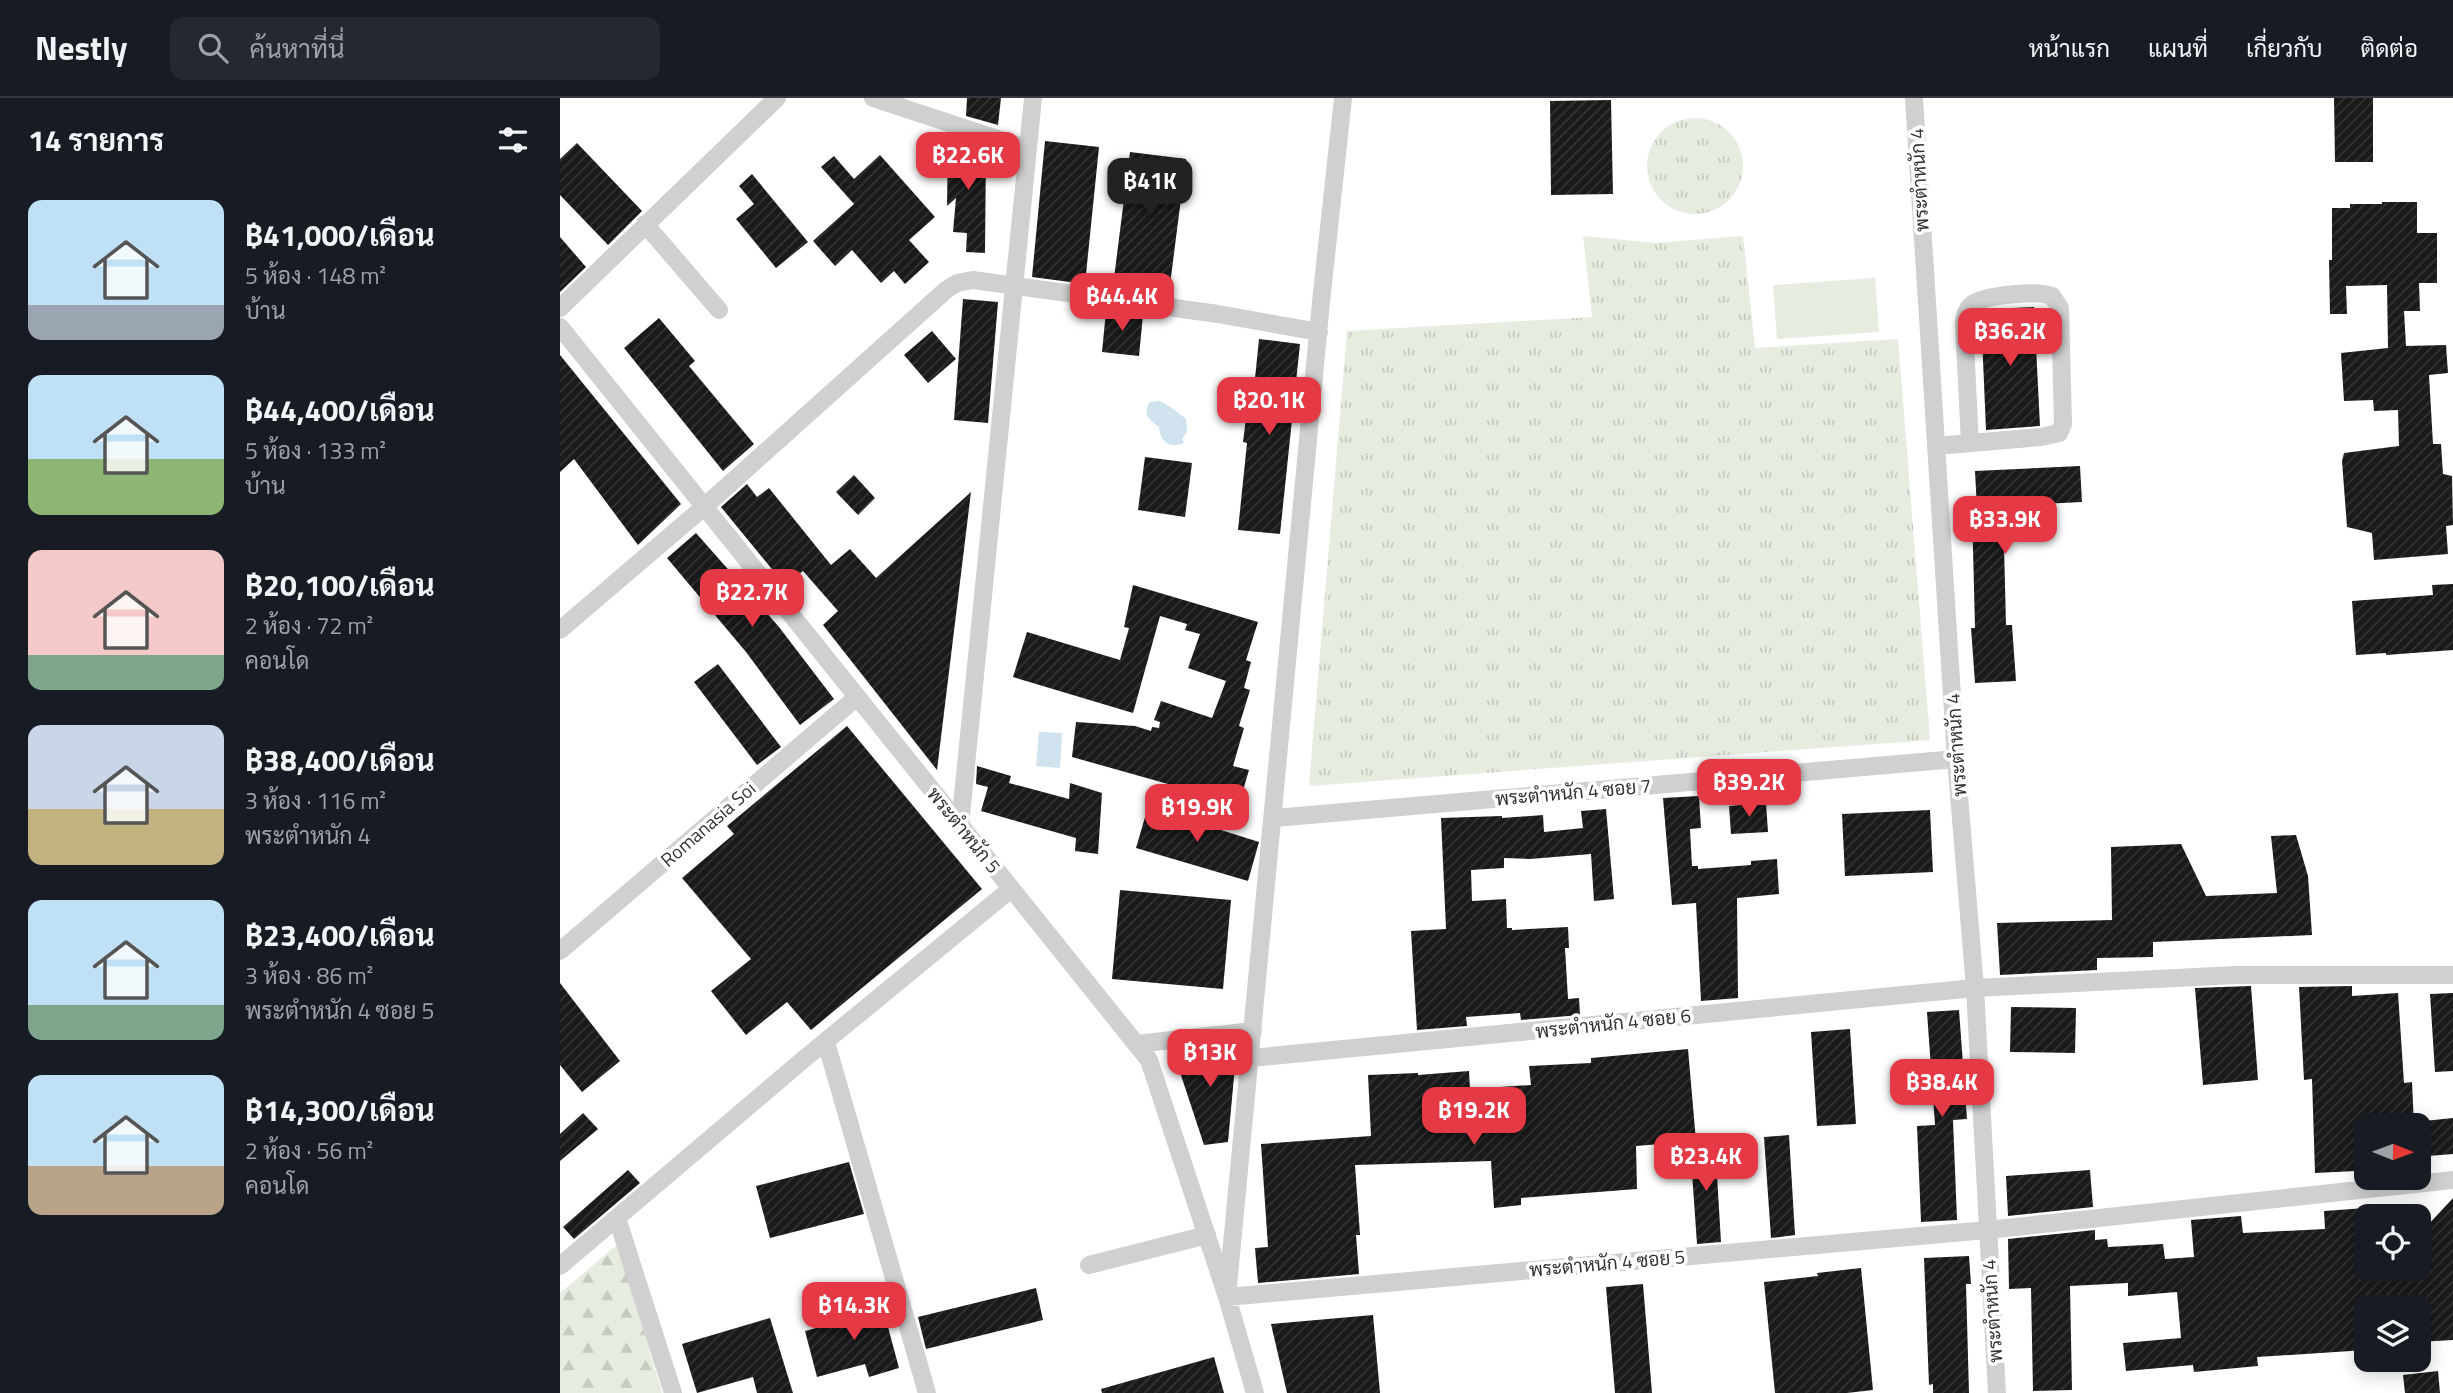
<!DOCTYPE html>
<html lang="th">
<meta charset="utf-8">
<style>
:root{--surface:#171b24;--page:#242831;--text:#f1f3f6;--muted:#9ea1a6;--line:#363941;--accent:#e63946}
body{margin:0;font-family:"Titillium Web",Sarabun,sans-serif;background:var(--page);color:var(--text);height:100vh;display:flex;flex-direction:column;font-size:26px;white-space:nowrap}
*{box-sizing:border-box;margin:0}
p{font-size:23px;color:var(--muted)}
.icon{flex:none;width:38px;height:38px;fill:none;stroke:currentColor;stroke-width:2;stroke-linecap:round;stroke-linejoin:round}
.map{position:relative;flex:1;overflow:hidden}
.details{display:flex;flex-direction:column;background:var(--surface);width:560px}
.details>*{flex:none}
.needle{width:46px;rotate:91deg}
.buttons{position:absolute;left:1794px;top:1015px;display:grid;gap:14px}
.buttons a{display:grid;place-items:center;width:77px;height:77px;border-radius:14px;background:var(--surface);box-shadow:0 4px 18px #0003;font-size:35px}
.price{position:absolute;translate:-50% -60px;padding:0 16px;border-radius:14px;background:var(--accent);color:#fff;font-size:23px;line-height:46px;filter:drop-shadow(0 2px 4px #0008)}
.price::after{content:'';position:absolute;left:50%;top:42px;width:21px;height:16px;margin-left:-10px;background:inherit;clip-path:polygon(0 0,100% 0,50% 100%)}
.price.selected{background:#222;color:#fff}
ul{padding:0;list-style:none}
li{display:flex;align-items:center;gap:21px;height:175px;padding:0 28px}
li span{display:grid;place-items:center;flex:none;width:196px;height:140px;border-radius:14px;color:#555}
li>.icon{margin-inline-start:auto}
span .icon{width:84px;height:84px;fill:#fffc;stroke-width:1}
li b{font-size:30px}
h2{display:flex;justify-content:space-between;align-items:center;height:84px;padding:0 28px;font-size:30px}
header{display:flex;align-items:center;gap:42px;box-sizing:border-box;height:98px;padding:0 35px;background:var(--surface);border-bottom:2px solid var(--line)}
header strong{font-size:33px}
nav{display:flex;gap:38px;margin-inline-start:auto;font-size:24px}
.search{width:490px;height:63px;background:var(--page);display:flex;align-items:center;gap:18px;box-sizing:border-box;padding:0 24px;border-radius:14px;color:var(--muted);font-size:26px}
main{display:flex;flex:1;min-height:0}
.map>svg:first-child{display:block}
.grass{fill:url(#grass-tufts)}
.forest{fill:url(#forest-firs)}
.pitch{fill:#e6ecdf}
.water{fill:#cfe2ee}
.building{fill:url(#building-hatch)}
.lines{fill:none;stroke-linecap:round;stroke-linejoin:round}
.street{stroke:#d0d0d0;stroke-width:18}
.labels{text-anchor:middle;stroke-width:7;stroke-linejoin:round;paint-order:stroke}
.street-label{font-size:19px;fill:#333;stroke:#fff}
</style>
<header>
<strong>Nestly</strong>
<div class="search"><svg class="icon" aria-label="search" viewBox="0 0 24 24"><circle cx="10" cy="10" r="6"/><path d="M15 15l6 6"/></svg>ค้นหาที่นี่</div>
<nav><a>หน้าแรก</a><a>แผนที่</a><a>เกี่ยวกับ</a><a>ติดต่อ</a></nav>
</header>
<main>
<section class="details">
<h2>14 รายการ<svg class="icon" aria-label="filters" viewBox="0 0 24 24"><path d="M4 7h16M4 17h16"/><circle cx="9" cy="7" r="2"/><circle cx="15" cy="17" r="2"/></svg></h2>
<ul>
<li><span style="background:linear-gradient(#bfe0f5 75%,#9aa5b1 0)"><svg class="icon" aria-label="home" viewBox="0 0 24 24"><path d="M3 11l9-7 9 7M6 9v11h12V9"/></svg></span><div><b>฿41,000/เดือน</b><p>5 ห้อง · 148 m²</p><p>บ้าน</p></div></li>
<li><span style="background:linear-gradient(#bfe0f5 60%,#8fb573 0)"><svg class="icon" aria-label="home" viewBox="0 0 24 24"><path d="M3 11l9-7 9 7M6 9v11h12V9"/></svg></span><div><b>฿44,400/เดือน</b><p>5 ห้อง · 133 m²</p><p>บ้าน</p></div></li>
<li><span style="background:linear-gradient(#f6c9c9 75%,#7fa58c 0)"><svg class="icon" aria-label="home" viewBox="0 0 24 24"><path d="M3 11l9-7 9 7M6 9v11h12V9"/></svg></span><div><b>฿20,100/เดือน</b><p>2 ห้อง · 72 m²</p><p>คอนโด</p></div></li>
<li><span style="background:linear-gradient(#c9d6e8 60%,#c2b280 0)"><svg class="icon" aria-label="home" viewBox="0 0 24 24"><path d="M3 11l9-7 9 7M6 9v11h12V9"/></svg></span><div><b>฿38,400/เดือน</b><p>3 ห้อง · 116 m²</p><p>พระตำหนัก 4</p></div></li>
<li><span style="background:linear-gradient(#bfe0f5 75%,#7fa58c 0)"><svg class="icon" aria-label="home" viewBox="0 0 24 24"><path d="M3 11l9-7 9 7M6 9v11h12V9"/></svg></span><div><b>฿23,400/เดือน</b><p>3 ห้อง · 86 m²</p><p>พระตำหนัก 4 ซอย 5</p></div></li>
<li><span style="background:linear-gradient(#bfe0f5 65%,#b9a48a 0)"><svg class="icon" aria-label="home" viewBox="0 0 24 24"><path d="M3 11l9-7 9 7M6 9v11h12V9"/></svg></span><div><b>฿14,300/เดือน</b><p>2 ห้อง · 56 m²</p><p>คอนโด</p></div></li>
</ul>
</section>
<div class="map">
<svg width="1893" height="1295" viewBox="0 0 1893 1295">
<defs>
<pattern id="grass-tufts" width="24" height="20" patternUnits="userSpaceOnUse" patternTransform="scale(1.75)"><rect width="24" height="20" fill="#e6ecdf"/><path d="M3 7l-1-3M5 7V3M7 7l1-3M15 17l-1-3M17 17v-4M19 17l1-3" fill="none" stroke="#c6cbc0"/></pattern>
<pattern id="forest-firs" width="22" height="20" patternUnits="userSpaceOnUse" patternTransform="scale(1.75)"><rect width="22" height="20" fill="#e6ecdf"/><path d="M5 1l3.5 6h-7zM16 11l3.5 6h-7z" fill="#c6cbc0"/></pattern>
<pattern id="building-hatch" width="6" height="6" patternUnits="userSpaceOnUse" patternTransform="scale(1.75)"><rect width="6" height="6" fill="#1a1a1a"/><path d="M-1 1l2-2M0 6l6-6M5 7l2-2" fill="none" stroke="#333"/></pattern>
</defs>
<rect width="100%" height="100%" fill="#fff"/>
<path class="grass" d="M1087 68a48 48 0 1 1 96 0a48 48 0 1 1-96 0Z
M1023,138L1095,145L1183,138L1195,250L1338,241L1370,642L749,688L787,233L1032,219Z"/>
<path class="forest" d="M58,1146L102,1295H0V1195Z"/>
<path class="pitch" d="M1315,180L1319,234L1217,241L1213,187Z"/>
<path class="water" d="M599,303C603,303 623,318 626,321L627,334L622,341L624,345C610,351 600,344 599,329C590,322 581,316 590,304Z
M479,634L502,635L500,670L476,668Z"/>
<path class="building" d="M407,0H441L438,27L406,18Z
M1774,0H1813V64H1775Z
M1051,2L1053,96L991,97L990,3Z
M403,42L426,49L425,155L406,154L407,135L393,134L396,100L387,108L388,45H403Z
M485,43L539,49L525,186L472,179Z
M17,45L82,113L48,147L0,97V61Z
M570,54L626,61L610,187L554,180Z
M320,57L375,119L349,142L369,164L345,186L334,173L321,185L292,152L275,168L253,143L294,106L261,69L274,58L294,81Z
M192,76L248,144L216,170L176,121L194,106L179,88Z
M1822,104H1857V135H1877V185H1859L1860,213H1844L1846,248L1886,247L1888,275L1869,277L1873,346H1881L1883,376L1892,378L1893,427L1886,428L1888,456L1814,462L1812,435L1787,429L1782,363L1784,355L1839,348L1838,312L1814,313L1813,302L1784,303L1781,255L1828,250L1827,187L1786,188L1787,216H1770L1769,162H1772V110H1790V106H1822Z
M0,139L26,169L0,194Z
M403,201L438,204L428,325L394,322Z
M1474,209L1480,328L1426,332L1421,215L1431,211Z
M546,213L583,217L579,258L542,254Z
M99,220L135,263L129,268L194,346L163,373L64,250Z
M372,233L396,261L368,285L344,257Z
M699,241L740,246L720,436L678,432L687,345L683,344L686,320H691Z
M0,257L121,406L78,447L14,361L0,374Z
M585,359L632,365L625,419L578,412Z
M1520,368L1522,404L1443,408L1446,527H1452L1456,583L1415,585L1411,530H1415L1412,411H1417L1415,373Z
M294,377L315,400L298,417L276,394Z
M187,386L197,399L209,390L271,467L290,451L316,480L411,394L377,672L263,527L278,513L243,473L225,487L161,409Z
M136,435L219,529L274,601L240,627L186,554L107,460Z
M1893,486V552L1826,557V555L1796,557L1792,503L1873,497L1872,487Z
M573,487L698,524L686,562L691,564L684,590L690,592L679,628L684,630L673,668L689,672L679,706L512,659L516,624L575,628L591,633L592,629L599,630L600,624L594,622L601,603L652,620L666,583L628,570L640,536L625,532L627,526L600,518L573,615L453,579L467,534L560,562L569,530L564,529Z
M158,566L221,649L197,667L134,584Z
M287,628L422,791L251,932L227,904L186,937L151,893L191,861L122,780L174,736L167,728Z
M417,668L451,678L449,685L509,701L510,685L542,695L538,756L515,753L516,740L421,713L428,689L416,686Z
M1139,698L1141,730L1130,731L1132,768H1138V771L1191,767V763L1217,761L1219,796L1177,800L1178,900L1141,903L1136,805L1112,807L1103,700Z
M1206,705L1208,734L1171,736L1169,708Z
M588,709L699,744L688,783L576,750Z
M1046,711L1054,801L1034,803L1031,756L970,761L944,760V770L911,772L912,803L946,801L947,830H952V832L1008,829L1009,850H1005L1008,901L1019,900L1020,917L961,922L960,915L906,919L907,928L857,932L851,833L886,831L881,720L942,718V720L983,717L984,734L1023,730L1021,713Z
M1370,712L1373,774L1285,778L1282,716Z
M1736,737L1748,778L1752,837L1593,844V859L1537,860V872L1440,877L1437,825L1552,822L1551,749L1621,746L1646,798L1717,795L1711,738Z
M560,792L671,802L663,891L552,881Z
M0,885L60,963L22,994L0,967Z
M1691,888L1698,982L1643,987L1635,890Z
M1792,888V898L1838,895L1844,985L1852,984L1854,1027H1795L1796,1073L1755,1075L1752,981L1744,982L1739,889Z
M1893,895V973L1875,974L1870,896Z
M1451,909L1516,910L1515,955L1450,954Z
M1399,912L1407,1021L1393,1022L1397,1122L1361,1124L1357,1028L1375,1027L1367,914Z
M1290,931L1296,1026L1257,1028L1251,934Z
M677,946L668,1044L644,1047L614,956Z
M1128,951L1136,1043L1076,1048L1077,1091L961,1100V1107L934,1110L931,1063L795,1067L800,1137H796L799,1176L698,1185L695,1150L708,1149L701,1046L811,1038L808,977L858,975V977L909,973L910,991L971,987L969,968L1031,965V960Z
M23,1015L38,1031L0,1063V1036Z
M1893,1020V1056L1868,1058L1864,1023Z
M1229,1037L1235,1137L1211,1140L1204,1039Z
M1155,1044L1161,1144L1137,1146L1130,1046Z
M289,1064L304,1116L210,1140L196,1088Z
M68,1072L80,1085L14,1141L3,1129Z
M1530,1072L1533,1109L1448,1118L1446,1078Z
M1893,1100V1242L1858,1244V1209H1806V1252L1697,1259L1698,1268L1634,1274L1633,1267L1566,1273L1563,1245L1621,1240L1617,1194L1568,1198V1185L1510,1188L1512,1292L1473,1293L1471,1190L1449,1191L1448,1141L1535,1132V1142L1547,1141L1548,1149L1603,1146L1605,1161L1634,1159L1631,1122L1681,1118L1683,1135L1765,1131L1764,1113L1806,1110V1171H1820V1173H1848L1866,1168L1867,1128Z
M1409,1158L1411,1186H1406L1409,1295H1373V1286L1369,1287L1364,1160Z
M1301,1170L1313,1292L1287,1295H1215L1204,1184L1258,1178L1257,1175Z
M1083,1186L1092,1295H1055L1046,1189Z
M476,1190L483,1222L366,1251L358,1219Z
M321,1203L339,1270L309,1279L305,1266L257,1279L245,1233L271,1226L268,1218Z
M813,1217L820,1295H727L711,1226Z
M210,1220L233,1295H197L193,1279L137,1295L122,1246Z
M654,1259L664,1295H542L541,1291Z
M1878,1273L1880,1295H1845L1843,1277Z"/>
<g class="lines">
<path class="street" d="M313,0L468,51
M783,0L761,204L667,1199L1427,1132L1893,1082
M1354,0L1396,661L1415,890L1437,1295
M85,126L159,212
M0,210L217,0
M0,229L589,962L667,1199L695,1295
M1376,348L1481,339L1499,335L1503,326L1500,210L1492,198C1478,192 1428,197 1414,205C1406,210 1405,217 1404,225L1410,345
M0,532L144,409L386,192L397,185L413,182L658,216L759,234
M714,720L1396,661
M400,727L473,0
M0,853L297,599
M266,944L367,1295
M576,946L693,933
M691,960L1415,890L1675,877H1893
M57,1120L113,1295
M529,1167L647,1137
M0,1168L244,961L451,791"/>
</g>
<g class="labels">
<g class="street-label">
<text transform="translate(1359 82) rotate(-93)" y="7">พระตำหนัก 4</text>
<text transform="translate(1396 647) rotate(-94)" y="7">พระตำหนัก 4</text>
<text transform="translate(1013 694) rotate(-5)" y="7">พระตำหนัก 4 ซอย 7</text>
<text transform="translate(148 726) rotate(-41)" y="7">Romanasia Soi</text>
<text transform="translate(404 732) rotate(51)" y="7">พระตำหนัก 5</text>
<text transform="translate(1053 925) rotate(-6)" y="7">พระตำหนัก 4 ซอย 6</text>
<text transform="translate(1047 1165) rotate(-5)" y="7">พระตำหนัก 4 ซอย 5</text>
<text transform="translate(1432 1213) rotate(-94)" y="7">พระตำหนัก 4</text>
</g>
</g>
</svg>
<div class="buttons">
<a><svg class="needle" viewBox="-14 -14 28 28"><path d="M0-13l5 13h-10z" fill="#e53935"/><path d="M0 13l5-13h-10z" fill="#9ea1a6"/></svg></a>
<a><svg class="icon" aria-label="locate" viewBox="0 0 24 24"><circle cx="12" cy="12" r="6"/><path d="M12 2v4M12 18v4M2 12h4M18 12h4"/></svg></a>
<a><svg class="icon" aria-label="layers" viewBox="0 0 24 24"><path d="M12 4l9 5-9 5-9-5zM3 14l9 5 9-5"/></svg></a>
</div>
<b class="price" style="left:408px;top:94px">฿22.6K</b>
<b class="price selected" style="left:590px;top:120px">฿41K</b>
<b class="price" style="left:562px;top:235px">฿44.4K</b>
<b class="price" style="left:1450px;top:270px">฿36.2K</b>
<b class="price" style="left:709px;top:339px">฿20.1K</b>
<b class="price" style="left:1445px;top:458px">฿33.9K</b>
<b class="price" style="left:192px;top:531px">฿22.7K</b>
<b class="price" style="left:1189px;top:721px">฿39.2K</b>
<b class="price" style="left:637px;top:746px">฿19.9K</b>
<b class="price" style="left:650px;top:991px">฿13K</b>
<b class="price" style="left:1382px;top:1021px">฿38.4K</b>
<b class="price" style="left:914px;top:1049px">฿19.2K</b>
<b class="price" style="left:1146px;top:1095px">฿23.4K</b>
<b class="price" style="left:294px;top:1244px">฿14.3K</b>
</div>
</main>
